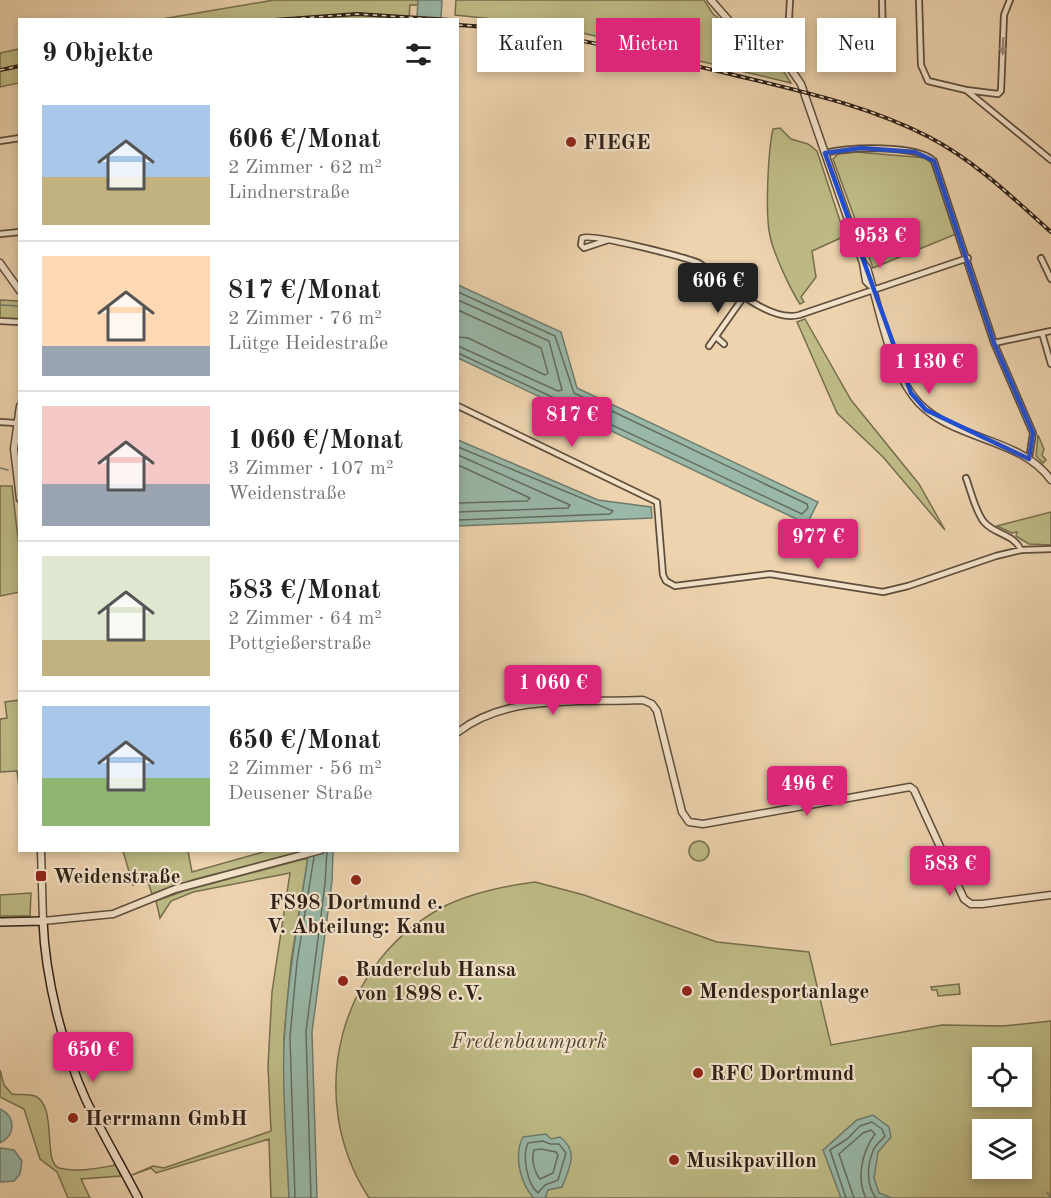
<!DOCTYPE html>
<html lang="de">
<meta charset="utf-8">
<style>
:root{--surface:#fff;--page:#f6f6f6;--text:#222;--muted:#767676;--line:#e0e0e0;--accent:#db2777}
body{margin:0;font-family:"Old Standard TT",serif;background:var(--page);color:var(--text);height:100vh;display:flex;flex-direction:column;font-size:22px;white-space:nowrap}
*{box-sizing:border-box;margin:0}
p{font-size:20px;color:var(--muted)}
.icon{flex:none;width:33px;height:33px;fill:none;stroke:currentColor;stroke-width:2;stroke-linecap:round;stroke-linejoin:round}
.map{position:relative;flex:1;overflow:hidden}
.drawer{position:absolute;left:18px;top:18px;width:441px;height:834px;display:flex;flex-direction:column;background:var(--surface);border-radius:0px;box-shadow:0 3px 9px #0003}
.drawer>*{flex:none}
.banner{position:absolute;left:477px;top:18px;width:483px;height:54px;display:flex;gap:12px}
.buttons{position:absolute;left:972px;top:1047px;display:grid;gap:12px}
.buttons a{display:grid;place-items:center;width:60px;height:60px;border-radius:0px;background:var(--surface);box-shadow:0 3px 9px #0003;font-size:30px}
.price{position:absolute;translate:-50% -51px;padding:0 14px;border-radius:6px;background:var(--accent);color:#fff;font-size:20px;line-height:39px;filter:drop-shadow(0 2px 3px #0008)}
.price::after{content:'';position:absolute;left:50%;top:36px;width:18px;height:14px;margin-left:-9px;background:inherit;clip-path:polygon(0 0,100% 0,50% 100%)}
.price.current{background:#222;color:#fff}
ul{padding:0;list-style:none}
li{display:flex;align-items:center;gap:18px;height:150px;padding:0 24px}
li+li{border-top:2px solid var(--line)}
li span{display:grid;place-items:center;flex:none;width:168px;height:120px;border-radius:0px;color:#555}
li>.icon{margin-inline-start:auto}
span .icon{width:72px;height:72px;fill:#fffc;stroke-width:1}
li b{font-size:26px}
h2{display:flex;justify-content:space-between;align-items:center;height:72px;padding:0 24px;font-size:26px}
.chip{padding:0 21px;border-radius:0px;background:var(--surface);box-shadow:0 3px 9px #0003;font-size:21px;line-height:54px}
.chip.current{background:var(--accent);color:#fff}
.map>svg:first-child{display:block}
.green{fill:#bebb86;stroke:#766e4e;stroke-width:1.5;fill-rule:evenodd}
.water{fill:#99b8a8;stroke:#6e7c6e;stroke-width:1.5}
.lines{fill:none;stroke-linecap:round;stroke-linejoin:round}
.shore{stroke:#646c5f;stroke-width:1.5}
.stream{stroke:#6e7c6e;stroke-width:1.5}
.minor-casing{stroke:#5e4e3c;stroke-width:8}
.tertiary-casing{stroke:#5e4e3c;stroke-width:9}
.secondary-casing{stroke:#2e2116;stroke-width:10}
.minor{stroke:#f3e2ca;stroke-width:4.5}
.tertiary{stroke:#f3e2ca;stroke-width:6}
.secondary{stroke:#f3e2ca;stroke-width:7}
.rail-casing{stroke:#2e2116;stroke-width:4}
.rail{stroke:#f3e2ca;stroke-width:1.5;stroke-dasharray:4.5;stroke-linecap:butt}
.oneway{fill:#9a8b79}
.marked{fill:none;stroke:#1d4ed8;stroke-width:4.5;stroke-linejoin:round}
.poi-dot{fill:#8f2418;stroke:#f3e2ca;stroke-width:2}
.labels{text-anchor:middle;stroke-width:4.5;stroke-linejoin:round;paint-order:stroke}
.poi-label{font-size:21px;font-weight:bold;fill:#2e2116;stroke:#f3e2ca;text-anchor:start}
.park-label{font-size:21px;font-style:italic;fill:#524832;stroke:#f3e2ca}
</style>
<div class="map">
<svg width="1051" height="1198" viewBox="0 0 1051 1198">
<rect width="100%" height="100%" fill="#edd3ae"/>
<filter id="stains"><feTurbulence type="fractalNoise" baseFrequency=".00333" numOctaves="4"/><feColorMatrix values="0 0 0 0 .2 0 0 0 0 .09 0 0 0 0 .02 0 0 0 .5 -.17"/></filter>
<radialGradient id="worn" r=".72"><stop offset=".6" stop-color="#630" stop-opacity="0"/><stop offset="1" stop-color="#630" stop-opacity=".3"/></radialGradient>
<path class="green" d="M274,0H418V5H410L409,19H162Z
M456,0H704L713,14L778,63L791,83L549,25L455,15Z
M19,49V83L0,87V53Z
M780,128L791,139L808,144L817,151L845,236L812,251L816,277L801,297L804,302L800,304C791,291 773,252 770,236C765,214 768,152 773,129Z
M856,152L927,158L932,164L956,234L873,268L833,159L838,154Z
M0,300L19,301V320L0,319Z
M805,319L851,400L919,484L945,530L883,457L837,413L797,322Z
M1038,435L1044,449L1042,455L1046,460L1043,463L1036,456Z
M0,486H12L19,547L20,592L0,596Z
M1051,512V545L1029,544L1016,536L1017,532L1012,533L997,526Z
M19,700L20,788H19L17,771L0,772V719L7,718L5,702Z
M689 851a10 10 0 1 1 20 0a10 10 0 1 1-20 0Z
M123,851H188L192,872L267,851H296L295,853L192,880L152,894L147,879L133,885Z
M308,858L291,961L284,1037L289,1198H271L269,1139L156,1173L151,1168L132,1175L153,1166L164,1168L271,1131L268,1066L272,992L290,873L193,892L171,901L160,918L156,901L184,891Z
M535,882L584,895L717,942L809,952L831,1045L942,1025L1003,1026L1051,1021V1198H369C303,1097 339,959 447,905C474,892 505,886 535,882ZM982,1058H1022V1096H982ZM982,1130H1022V1168H982Z
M31,893L30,916H0V895Z
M959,984L960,994L938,996L937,990H932L931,987Z
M0,1070L4,1085L12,1094C19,1095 29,1094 35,1096C58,1106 42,1162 59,1168C76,1173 99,1168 116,1165L121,1176L81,1179L90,1198H68L57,1172L40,1159L24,1109L0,1097Z"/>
<path class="water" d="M418,0H442L441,19H417Z
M458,285L561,332L577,388L818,502L807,524L458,358Z
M458,440L598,500L651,507L652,518L458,526Z
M309,851H333L332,881L312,1032L317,1198H289C287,1148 282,1097 284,1046C287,980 299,916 309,851Z
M0,1109C16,1117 16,1135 0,1143Z
M873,1115L889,1127L891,1137L878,1152L874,1178L879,1193L892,1198H841L823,1150L857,1120Z
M546,1134L551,1139L560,1137C579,1151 570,1167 562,1187L548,1190L545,1198H534C521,1185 513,1156 523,1137Z
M0,1148L14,1150L22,1161L20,1174L14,1181L0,1182Z"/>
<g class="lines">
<path class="shore" d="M458,292L555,336L574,393L807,504L808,508L802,514L458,353
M458,300L549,341L562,390L558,391L458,346
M458,310L541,348L548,373L545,375L468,338L458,337
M458,447L613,511L610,514L458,520
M458,455L570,505L568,508L458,512
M458,465L530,498L527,501L458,503
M543,1141L550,1144H559L566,1153L558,1180L545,1185L538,1193C527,1184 522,1156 528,1143Z
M541,1149L556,1152L558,1155L553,1173L540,1179C534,1172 531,1158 534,1150Z
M295,1198L290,1037L297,962L314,857
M311,1198L306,1032L325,884L327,850
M846,1198L830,1150L847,1139L860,1126L872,1122L882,1129L885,1136C881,1141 875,1145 873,1151C867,1166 866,1185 876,1198
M854,1198L839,1154L863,1133L871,1130L875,1134C862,1152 856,1178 866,1198"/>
<path class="stream" d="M0,305L20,306
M0,468L8,470
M1047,1192L1051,1198"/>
<defs>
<path id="minor" d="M919,0L921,65L928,81L966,90L1051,160
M788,36L790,0
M834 48a5 5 0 1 1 10 0a5 5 0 1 1-10 0Z
M844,48L883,45L882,0
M966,90L998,94L1001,91L1004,15L1010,0
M0,141L20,138
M825,153C849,147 917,144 934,161L994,343L1033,433L1029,459
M0,234L20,232
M608,240L584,248L581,245L582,238C592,233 684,257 699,263C725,281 768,323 799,315L968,258
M1041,258L1051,279
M0,321L20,322
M1042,333L1051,364
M716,337L724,344
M994,343L1051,331
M709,346L745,295
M458,406L657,502L663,575L666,581L675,586L770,574L883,592L908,586L996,556L1021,550L1051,549
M0,422L16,423
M966,478C971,491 975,511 984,522C995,535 1013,533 1021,550"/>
<path id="tertiary" d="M711,0L731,23L783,58L801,84L863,263L867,268C880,309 887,361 913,396C946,441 1019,435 1051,480
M0,263L20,291
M863,263L866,281L870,285
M20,406L14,449L20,499
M458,732C509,693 582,703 643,700L652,704L657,711L682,812L689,822L703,824L910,787L914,790L964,899L971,904H982L1051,895
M41,850L43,921L113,914L175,889L321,850"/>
<path id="secondary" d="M0,922L43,921C45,976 63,1050 86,1100C102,1133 121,1165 138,1198"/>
</defs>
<use href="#minor" class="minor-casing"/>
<use href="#tertiary" class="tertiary-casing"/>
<use href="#secondary" class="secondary-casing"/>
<use href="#minor" class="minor"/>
<use href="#tertiary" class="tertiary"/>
<use href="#secondary" class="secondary"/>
<defs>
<path id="rail" d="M274,20L357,14L451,20
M458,25C551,30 635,52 726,73C795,90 865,104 929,137C975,161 1013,198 1051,232
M0,70L20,66"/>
</defs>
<use href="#rail" class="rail-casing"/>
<use href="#rail" class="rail"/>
</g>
<defs><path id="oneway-solid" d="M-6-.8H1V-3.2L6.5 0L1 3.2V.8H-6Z" transform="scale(1.5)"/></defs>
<use class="oneway" href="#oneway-solid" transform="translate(1003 46) rotate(92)"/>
<path class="marked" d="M861,148L915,152L934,161L994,343L1033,433L1029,459L926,410L911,393L825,153Z"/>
<g class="poi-dot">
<circle cx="571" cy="142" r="6"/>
<rect x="35" y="870" width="12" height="12" rx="3"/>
<circle cx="356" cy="880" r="6"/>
<circle cx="343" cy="981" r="6"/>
<circle cx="687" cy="991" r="6"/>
<circle cx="698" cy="1073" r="6"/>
<circle cx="73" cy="1118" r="6"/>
<circle cx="674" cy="1160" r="6"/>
</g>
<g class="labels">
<g class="poi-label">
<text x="583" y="149">FIEGE</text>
<text x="53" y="883">Weidenstraße</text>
<text x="356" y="909" text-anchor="middle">FS98 Dortmund e.<tspan x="356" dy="24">V. Abteilung: Kanu</tspan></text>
<text x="355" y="976">Ruderclub Hansa<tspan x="355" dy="24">von 1898 e.V.</tspan></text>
<text x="699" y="998">Mendesportanlage</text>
<text x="710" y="1080">RFC Dortmund</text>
<text x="85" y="1125">Herrmann GmbH</text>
<text x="686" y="1167">Musikpavillon</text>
</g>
<g class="park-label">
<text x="529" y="1048">Fredenbaumpark</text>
</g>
</g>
<rect width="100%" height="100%" filter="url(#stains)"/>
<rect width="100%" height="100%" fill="url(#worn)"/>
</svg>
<div class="buttons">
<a><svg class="icon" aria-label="locate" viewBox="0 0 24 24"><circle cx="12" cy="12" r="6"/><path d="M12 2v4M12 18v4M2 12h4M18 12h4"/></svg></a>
<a><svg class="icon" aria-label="layers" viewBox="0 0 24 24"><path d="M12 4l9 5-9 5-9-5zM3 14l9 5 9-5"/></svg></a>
</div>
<b class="price" style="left:880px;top:269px">953 €</b>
<b class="price current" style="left:718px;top:314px">606 €</b>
<b class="price" style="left:929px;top:395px">1 130 €</b>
<b class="price" style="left:572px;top:448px">817 €</b>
<b class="price" style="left:818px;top:570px">977 €</b>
<b class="price" style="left:553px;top:716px">1 060 €</b>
<b class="price" style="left:807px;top:817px">496 €</b>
<b class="price" style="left:950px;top:897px">583 €</b>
<b class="price" style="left:93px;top:1083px">650 €</b>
<div class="banner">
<a class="chip">Kaufen</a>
<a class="chip current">Mieten</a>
<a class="chip">Filter</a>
<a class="chip">Neu</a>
</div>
<section class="drawer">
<h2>9 Objekte<svg class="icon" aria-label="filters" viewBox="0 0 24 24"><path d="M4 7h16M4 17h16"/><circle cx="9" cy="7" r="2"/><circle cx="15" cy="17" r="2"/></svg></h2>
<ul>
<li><span style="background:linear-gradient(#a9c7e8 60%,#c2b280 0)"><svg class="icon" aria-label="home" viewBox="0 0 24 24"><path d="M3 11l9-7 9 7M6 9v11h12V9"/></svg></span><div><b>606 €/Monat</b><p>2 Zimmer · 62 m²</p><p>Lindnerstraße</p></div></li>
<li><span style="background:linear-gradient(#ffd9b3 75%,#9aa5b1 0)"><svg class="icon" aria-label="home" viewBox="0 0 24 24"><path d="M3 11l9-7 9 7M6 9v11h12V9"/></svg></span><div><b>817 €/Monat</b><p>2 Zimmer · 76 m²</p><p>Lütge Heidestraße</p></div></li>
<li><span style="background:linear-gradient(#f6c9c9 65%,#9aa5b1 0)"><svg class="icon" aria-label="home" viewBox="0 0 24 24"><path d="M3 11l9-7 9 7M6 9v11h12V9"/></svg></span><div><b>1 060 €/Monat</b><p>3 Zimmer · 107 m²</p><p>Weidenstraße</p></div></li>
<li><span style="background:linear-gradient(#dfe7d0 70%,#c2b280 0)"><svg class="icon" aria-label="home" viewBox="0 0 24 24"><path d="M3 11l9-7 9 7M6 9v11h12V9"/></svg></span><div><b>583 €/Monat</b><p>2 Zimmer · 64 m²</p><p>Pottgießerstraße</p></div></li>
<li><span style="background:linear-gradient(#a9c7e8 60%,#8fb573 0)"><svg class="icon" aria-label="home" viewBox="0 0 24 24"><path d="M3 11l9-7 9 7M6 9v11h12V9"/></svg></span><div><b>650 €/Monat</b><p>2 Zimmer · 56 m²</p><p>Deusener Straße</p></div></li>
</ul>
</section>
</div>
